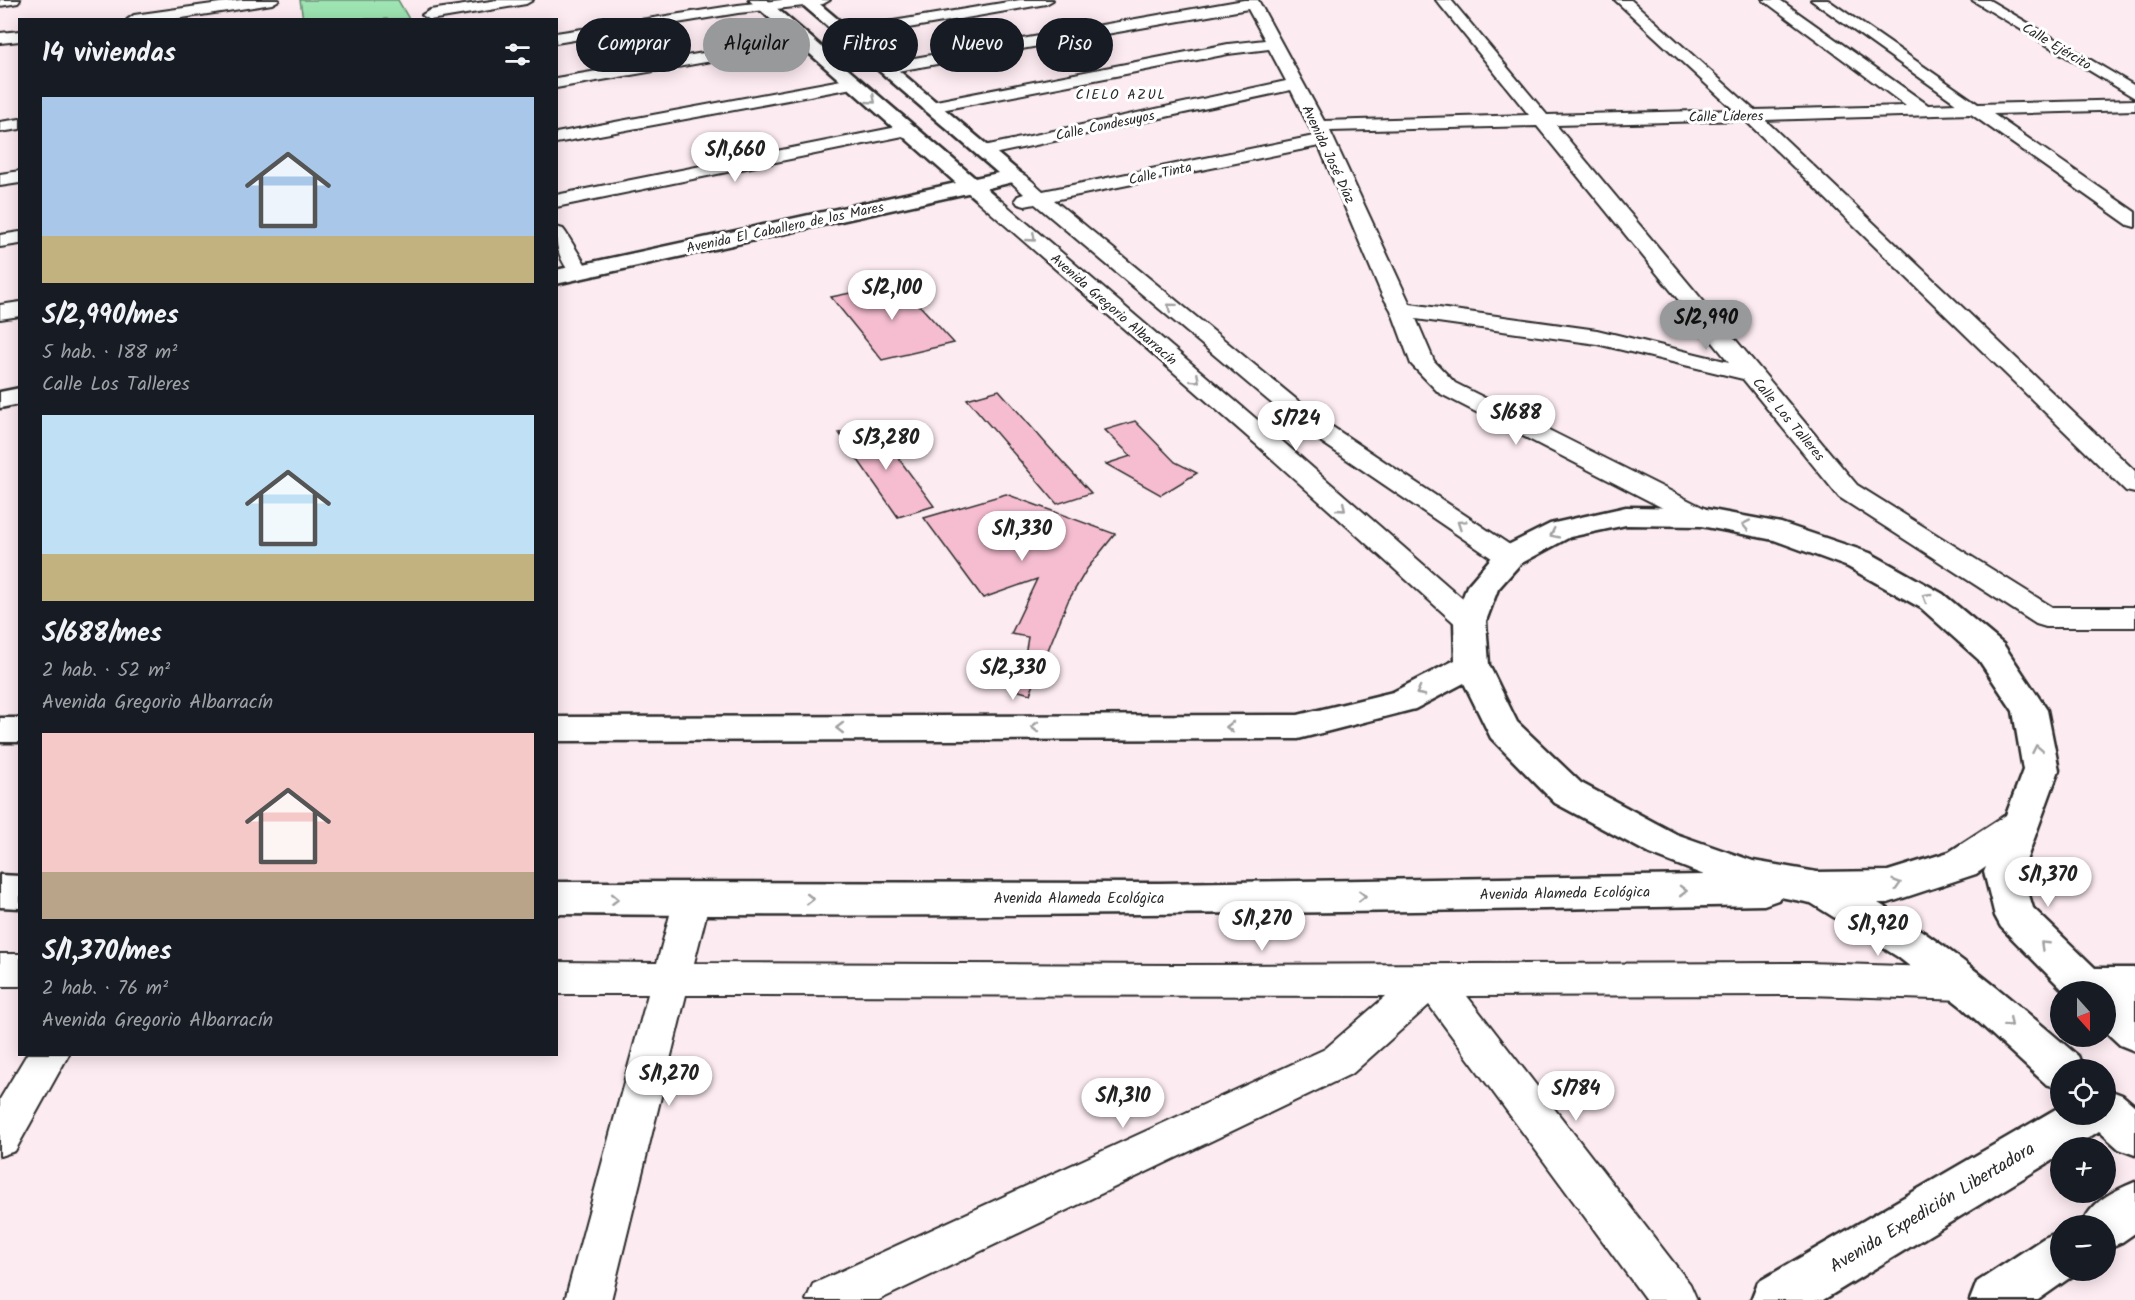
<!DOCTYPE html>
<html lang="es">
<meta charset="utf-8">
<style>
:root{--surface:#171b24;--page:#242831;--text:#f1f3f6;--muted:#9ea1a6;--accent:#98999b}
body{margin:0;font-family:Kalam,sans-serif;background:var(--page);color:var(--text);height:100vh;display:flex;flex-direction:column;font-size:22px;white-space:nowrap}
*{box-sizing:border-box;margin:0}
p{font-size:20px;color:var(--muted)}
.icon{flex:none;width:33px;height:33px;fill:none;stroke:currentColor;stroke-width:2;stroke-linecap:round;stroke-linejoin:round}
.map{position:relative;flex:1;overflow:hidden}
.drawer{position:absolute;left:18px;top:18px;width:540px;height:1038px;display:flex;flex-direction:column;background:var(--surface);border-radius:0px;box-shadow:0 3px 15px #0003}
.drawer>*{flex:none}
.guide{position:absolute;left:576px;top:18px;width:570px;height:54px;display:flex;gap:12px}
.needle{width:39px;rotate:159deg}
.buttons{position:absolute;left:2050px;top:981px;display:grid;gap:12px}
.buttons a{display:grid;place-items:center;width:66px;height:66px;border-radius:50%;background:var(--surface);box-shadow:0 3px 15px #0003;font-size:30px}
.price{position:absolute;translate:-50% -51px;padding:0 14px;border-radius:21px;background:#fff;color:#222;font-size:20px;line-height:39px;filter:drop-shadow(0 2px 3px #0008)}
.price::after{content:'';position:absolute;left:50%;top:36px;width:18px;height:14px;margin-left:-9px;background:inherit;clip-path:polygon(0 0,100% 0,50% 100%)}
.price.on{background:var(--accent);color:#111}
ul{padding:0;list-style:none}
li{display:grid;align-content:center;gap:12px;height:318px;padding:0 24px}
li span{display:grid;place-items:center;height:186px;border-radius:0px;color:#555}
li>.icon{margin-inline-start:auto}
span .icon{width:108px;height:108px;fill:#fffc;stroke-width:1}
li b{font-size:26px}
h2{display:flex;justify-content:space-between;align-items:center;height:72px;padding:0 24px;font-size:26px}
.tag{padding:0 21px;border-radius:27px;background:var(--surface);box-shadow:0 3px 15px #0003;font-size:21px;line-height:54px}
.tag.on{background:var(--accent);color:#111}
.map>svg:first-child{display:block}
.green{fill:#9ee4b2;stroke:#64886e;stroke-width:1.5}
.building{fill:#f6bdd1;stroke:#2b2b2b;stroke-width:1.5}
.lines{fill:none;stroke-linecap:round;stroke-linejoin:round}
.street-casing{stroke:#2b2b2b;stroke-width:4}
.secondary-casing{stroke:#2b2b2b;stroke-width:5}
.street{fill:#fff;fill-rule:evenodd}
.secondary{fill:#fff;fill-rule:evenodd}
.oneway{stroke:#a0a0a0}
.labels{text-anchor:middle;stroke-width:6;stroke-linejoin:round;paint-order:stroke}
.far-street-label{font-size:14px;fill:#2b2b2b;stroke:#fff}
.far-neighbourhood-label{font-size:14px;letter-spacing:1.5px;fill:#2b2b2b;stroke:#fff}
.street-label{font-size:15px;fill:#2b2b2b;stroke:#fff}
.near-street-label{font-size:18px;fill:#2b2b2b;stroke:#fff}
</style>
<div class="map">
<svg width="2135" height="1300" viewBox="0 0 2135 1300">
<rect width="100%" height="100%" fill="#fcebf1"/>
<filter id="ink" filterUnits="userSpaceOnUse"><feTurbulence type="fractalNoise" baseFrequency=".0167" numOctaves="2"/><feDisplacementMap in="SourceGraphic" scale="12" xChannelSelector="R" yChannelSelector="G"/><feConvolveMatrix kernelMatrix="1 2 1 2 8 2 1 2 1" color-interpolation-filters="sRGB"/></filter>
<g filter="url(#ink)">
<path class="green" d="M300,0H398L409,19H303Z"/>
<path class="building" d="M899,283L954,343L882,360L831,297Z
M999,390L1048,446L1091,493L1057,504L967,399Z
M1135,421L1175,462L1197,473L1161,495L1106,464L1131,456L1105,430Z
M873,424L934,506L898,517L839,433Z
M1006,494L1115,534L1087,569L1068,601L1030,694L1019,691L1028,637L1011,634L1037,579L983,598L924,518Z"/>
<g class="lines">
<defs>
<path id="street" d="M0,0H20L18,3L0,6Z
M241,0H279L272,4L169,20H127L134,15Z
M498,0H533L526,4L430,20L422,15L430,10Z
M781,0H830L823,4L738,13L556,43V33L738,5Z
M1020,0H1053L1046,4L845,39L837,34L845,29Z
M1244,0H1258L1324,121L1529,115L1436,0H1451L1547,115L1734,110L1615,0H1631L1754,110L1906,106L1763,0H1780L1928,105L1957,104L1811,0H1828L1978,104L2135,100V110L1993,114L2135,212V227L2128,225L1971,114L1765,120L2135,471V493L2126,491L1745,120L1556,125L1857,485L2052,607H2135V627H2046L2036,624L1839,497L1743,379L1597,344L1416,319L1434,361L1455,383L1710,511L1714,517L1710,523L1701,525L1692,523L1439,393L1411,364L1391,310L1382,295L1319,146L1054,200L1319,418L1519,551L1523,557L1519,563L1509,566L1499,563L1301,428L1035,204L1025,206L1018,204L1015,200L1018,196L1024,194L1005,176L1007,172C1022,168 1032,182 1043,191L1314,136L1291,90L984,156L978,155L975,151L978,147L984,146L1286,81L1269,49L1228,54L931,112L925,111L922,107L925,103L931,102L1228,44L1265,40L1248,9L886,73L878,68L886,63ZM1537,126L1729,362L1597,330L1410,304L1330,131Z
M1972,0H1989L2135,86V98Z
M20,31V41L0,43V33Z
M804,36L810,38L812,41L810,44L556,88V78Z
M852,78L860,83L858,87L556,143V133Z
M20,119V129L0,132V122Z
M907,125L913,126L916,130L913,134L556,207V195Z
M20,171V183L0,186V174Z
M972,180L979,182L1275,435L1480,614L1485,621L1480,628L1470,631L1460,628L1257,445L965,190L962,186L965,182Z
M556,227L563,229L566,233L590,272L586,276L579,278L572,276C559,258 556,249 556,227Z
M20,232V244L0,247V235Z
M20,302V316L0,319V305Z
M692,886L705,890L710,900L694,963L1176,965L1808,963L1965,968L1978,973L1984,984L1978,995L1965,1000L1808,995L1467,996L1690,1284L1697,1300H1646L1429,1005L1353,1073L879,1300H806L813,1284L1325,1049L1386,996L686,995L611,1300H565L648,994H556V962L657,963L674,900L679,890Z
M0,954H20V986H0Z
M27,1054H69L15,1151L0,1156V1099Z"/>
<path id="secondary" d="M749,0H767L975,178L998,173L797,0H815L1024,176L1021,180L972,192L556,284V270L956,183Z
M20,388V404L0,408V392Z
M1626,507L1701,508L1781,523L1870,553L1943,594L2003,644L2047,710L2059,770L2022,872L2033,908L2095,968H2135V1051L2120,1045L2106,1032V992H2065L2001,927L1995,916L1984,872L1986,867L1976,874L1888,903H1878C1951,946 2013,1001 2078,1056L2084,1070H2061V1089L2046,1084L1962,1007L1898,957L1811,903L1780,897L1778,900L1764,905C1361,913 959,918 556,914V882L1160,883L1704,875L1650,854L1555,803L1491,738L1464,683L1415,709L1298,739L556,741V717L1298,715L1393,692L1455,660L1454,621L1467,586L1498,550L1550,524ZM1626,525L1701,526L1774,540L1848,567L1921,608L1979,660L2013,711L2023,770L2006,815L1949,852L1888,871L1817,872L1753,861L1676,834L1581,783L1517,722L1489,665L1486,621L1498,589L1520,564L1570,537Z
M0,718H20V742H0Z
M0,875L20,876V908L0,907Z
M2106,1089L2122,1095L2135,1106V1155L2119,1149L2099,1131L2073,1148H2061V1155L1823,1300H1751L1758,1282L2061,1106V1114H2106Z
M2135,1182V1233L2122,1242L2106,1249V1226H2081C2091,1202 2111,1192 2135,1182Z
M2061,1231V1270L2078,1272L2038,1300H1970L1977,1282L2044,1238Z"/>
</defs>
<use href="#street" class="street-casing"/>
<use href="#secondary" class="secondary-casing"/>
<use href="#street" class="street"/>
<use href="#secondary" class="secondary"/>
</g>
<defs><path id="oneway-chevron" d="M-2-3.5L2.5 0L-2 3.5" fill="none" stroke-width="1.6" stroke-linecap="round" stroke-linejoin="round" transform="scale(1.5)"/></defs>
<g class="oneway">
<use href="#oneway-chevron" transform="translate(872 100) rotate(41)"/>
<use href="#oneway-chevron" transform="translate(1032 238) rotate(41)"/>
<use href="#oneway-chevron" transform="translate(1171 307) rotate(-140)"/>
<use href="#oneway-chevron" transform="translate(1196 379) rotate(41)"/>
<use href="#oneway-chevron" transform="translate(1342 508) rotate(41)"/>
<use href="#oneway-chevron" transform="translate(1461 524) rotate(-146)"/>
<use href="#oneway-chevron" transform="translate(1746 525) rotate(-169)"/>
<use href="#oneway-chevron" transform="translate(1554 534) rotate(154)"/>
<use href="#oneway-chevron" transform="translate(1926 597) rotate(-149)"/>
<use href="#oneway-chevron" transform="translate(1420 692) rotate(152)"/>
<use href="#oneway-chevron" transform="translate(1035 727) rotate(180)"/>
<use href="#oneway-chevron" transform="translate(1230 727) rotate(180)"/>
<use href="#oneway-chevron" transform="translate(840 728) rotate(180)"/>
<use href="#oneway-chevron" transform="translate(2037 749) rotate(-101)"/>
<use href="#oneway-chevron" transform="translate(1897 884) rotate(-17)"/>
<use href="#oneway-chevron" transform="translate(1683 891) rotate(-1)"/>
<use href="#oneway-chevron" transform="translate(1362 896)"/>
<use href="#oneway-chevron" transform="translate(615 899) rotate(1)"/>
<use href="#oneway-chevron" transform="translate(810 899)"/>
<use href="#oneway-chevron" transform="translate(2044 945) rotate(-136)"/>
<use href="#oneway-chevron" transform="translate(2009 1023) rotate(41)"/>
</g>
</g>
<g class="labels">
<g class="far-street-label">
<text transform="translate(2057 46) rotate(31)" y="5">Calle Ejército</text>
<text transform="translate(1726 116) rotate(-1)" y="5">Calle Líderes</text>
<text transform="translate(1105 125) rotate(-12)" y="5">Calle Condesuyos</text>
<text transform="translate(1329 154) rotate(65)" y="5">Avenida José Díaz</text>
<text transform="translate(1160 173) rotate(-12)" y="5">Calle Tinta</text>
<text transform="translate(785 227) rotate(-12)" y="5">Avenida El Caballero de los Mares</text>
<text transform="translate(1114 309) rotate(41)" y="5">Avenida Gregorio Albarracín</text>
<text transform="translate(1789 419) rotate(50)" y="5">Calle Los Talleres</text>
</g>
<g class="far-neighbourhood-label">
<text x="1121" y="99">CIELO AZUL</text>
</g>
<g class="street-label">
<text transform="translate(1565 893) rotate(-1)" y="5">Avenida Alameda Ecológica</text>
<text x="1079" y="903">Avenida Alameda Ecológica</text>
</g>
<g class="near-street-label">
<text transform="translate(1932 1207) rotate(-31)" y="6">Avenida Expedición Libertadora</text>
</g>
</g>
</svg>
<div class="buttons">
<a><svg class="needle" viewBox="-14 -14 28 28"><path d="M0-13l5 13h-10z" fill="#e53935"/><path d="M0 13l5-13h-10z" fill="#9ea1a6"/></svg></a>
<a><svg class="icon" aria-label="locate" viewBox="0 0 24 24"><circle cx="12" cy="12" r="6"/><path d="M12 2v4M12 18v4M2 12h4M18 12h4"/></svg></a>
<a>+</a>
<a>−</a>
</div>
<b class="price" style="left:735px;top:183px">S/1,660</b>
<b class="price" style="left:892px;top:321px">S/2,100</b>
<b class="price on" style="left:1706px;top:351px">S/2,990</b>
<b class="price" style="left:1516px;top:446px">S/688</b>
<b class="price" style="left:1296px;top:452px">S/724</b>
<b class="price" style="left:886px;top:471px">S/3,280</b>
<b class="price" style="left:1022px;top:562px">S/1,330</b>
<b class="price" style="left:1013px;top:701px">S/2,330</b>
<b class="price" style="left:2048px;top:908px">S/1,370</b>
<b class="price" style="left:1262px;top:952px">S/1,270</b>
<b class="price" style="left:1878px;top:957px">S/1,920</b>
<b class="price" style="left:669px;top:1107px">S/1,270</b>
<b class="price" style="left:1576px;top:1122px">S/784</b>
<b class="price" style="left:1123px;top:1129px">S/1,310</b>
<div class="guide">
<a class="tag">Comprar</a>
<a class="tag on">Alquilar</a>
<a class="tag">Filtros</a>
<a class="tag">Nuevo</a>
<a class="tag">Piso</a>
</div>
<section class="drawer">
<h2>14 viviendas<svg class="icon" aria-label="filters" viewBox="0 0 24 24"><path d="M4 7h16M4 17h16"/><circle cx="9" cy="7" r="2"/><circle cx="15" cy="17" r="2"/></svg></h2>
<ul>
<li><span style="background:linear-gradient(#a9c7e8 75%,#c2b280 0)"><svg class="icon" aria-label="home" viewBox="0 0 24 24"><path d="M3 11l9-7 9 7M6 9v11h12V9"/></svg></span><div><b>S/2,990/mes</b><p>5 hab. · 188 m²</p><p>Calle Los Talleres</p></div></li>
<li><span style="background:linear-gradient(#bfe0f5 75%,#c2b280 0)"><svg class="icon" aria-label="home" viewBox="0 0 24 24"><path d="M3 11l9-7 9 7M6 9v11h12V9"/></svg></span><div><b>S/688/mes</b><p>2 hab. · 52 m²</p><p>Avenida Gregorio Albarracín</p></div></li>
<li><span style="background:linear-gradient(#f6c9c9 75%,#b9a48a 0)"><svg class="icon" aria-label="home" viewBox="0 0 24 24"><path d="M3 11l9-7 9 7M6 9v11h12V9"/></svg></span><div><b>S/1,370/mes</b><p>2 hab. · 76 m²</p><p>Avenida Gregorio Albarracín</p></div></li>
</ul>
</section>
</div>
